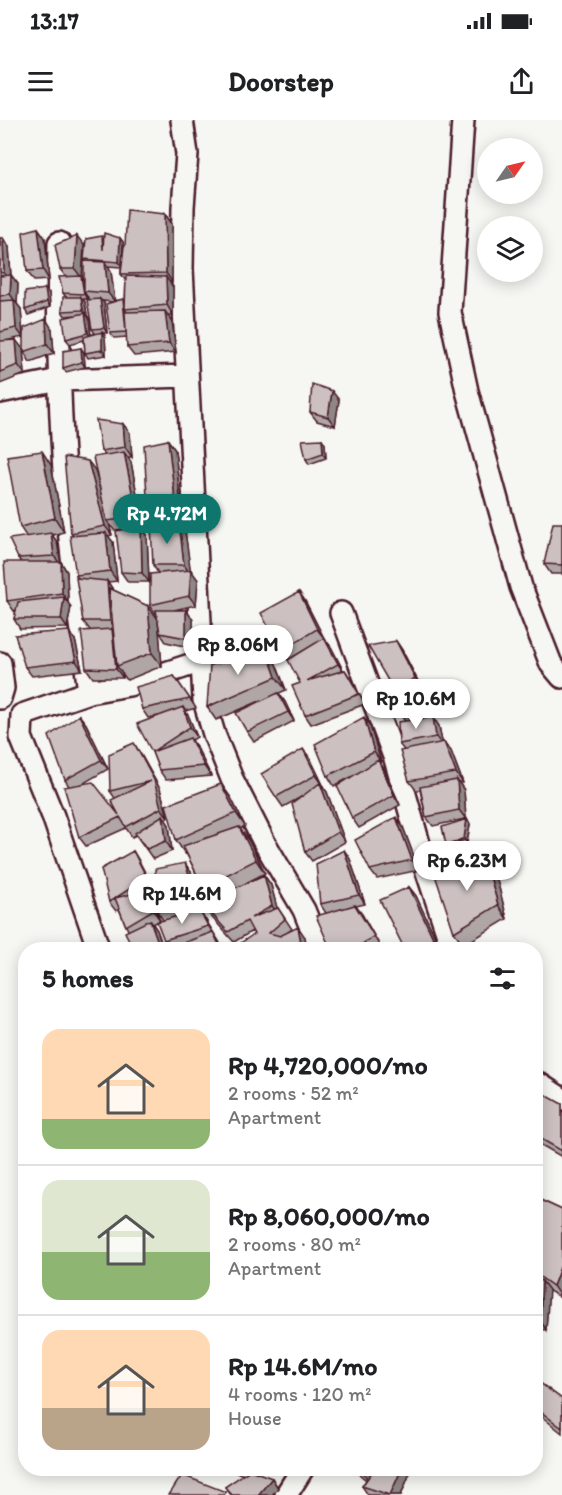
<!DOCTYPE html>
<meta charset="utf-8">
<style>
:root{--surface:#fff;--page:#f2f2f2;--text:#202124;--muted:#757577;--line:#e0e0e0;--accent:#0f766e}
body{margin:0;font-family:Itim,sans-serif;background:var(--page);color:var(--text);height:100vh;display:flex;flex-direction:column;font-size:22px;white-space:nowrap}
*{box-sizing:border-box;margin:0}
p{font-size:20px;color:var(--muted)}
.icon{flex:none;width:33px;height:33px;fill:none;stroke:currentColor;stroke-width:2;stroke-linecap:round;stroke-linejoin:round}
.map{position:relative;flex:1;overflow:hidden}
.drawer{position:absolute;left:18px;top:822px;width:525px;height:534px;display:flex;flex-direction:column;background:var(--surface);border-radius:24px;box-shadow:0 3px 15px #0003}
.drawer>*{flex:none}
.needle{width:39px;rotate:56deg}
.controls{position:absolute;left:477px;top:18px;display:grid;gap:12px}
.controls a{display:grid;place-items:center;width:66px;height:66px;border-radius:50%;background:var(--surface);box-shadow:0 3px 15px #0003;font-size:30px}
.price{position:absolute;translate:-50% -51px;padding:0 14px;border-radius:21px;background:#fff;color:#222;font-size:20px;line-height:39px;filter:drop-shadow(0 2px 3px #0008)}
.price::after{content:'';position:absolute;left:50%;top:36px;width:18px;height:14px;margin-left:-9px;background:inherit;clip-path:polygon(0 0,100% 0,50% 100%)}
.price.on{background:var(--accent);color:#fff}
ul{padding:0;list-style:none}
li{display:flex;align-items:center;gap:18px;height:150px;padding:0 24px}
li+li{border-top:2px solid var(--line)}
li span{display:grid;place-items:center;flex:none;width:168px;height:120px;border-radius:18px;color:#555}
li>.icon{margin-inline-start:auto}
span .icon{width:72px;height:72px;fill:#fffc;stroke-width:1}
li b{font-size:26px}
h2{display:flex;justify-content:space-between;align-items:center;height:72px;padding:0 24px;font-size:26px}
.status{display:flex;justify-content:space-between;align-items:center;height:42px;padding:0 30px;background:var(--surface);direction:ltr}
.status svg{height:16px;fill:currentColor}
header{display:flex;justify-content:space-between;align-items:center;height:78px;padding:0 24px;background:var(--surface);font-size:27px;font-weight:800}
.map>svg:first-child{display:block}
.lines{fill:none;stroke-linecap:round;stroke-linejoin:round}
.street-casing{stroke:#4a1f2b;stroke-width:26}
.street{stroke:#f6f6f2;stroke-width:21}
.wall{fill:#afa6a5;stroke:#4a1f2b;stroke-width:1.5;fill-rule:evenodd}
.shaded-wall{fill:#8f8786;stroke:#4a1f2b;stroke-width:1.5}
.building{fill:#ccc1c0;stroke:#4a1f2b;stroke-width:1.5}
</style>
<div class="status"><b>13:17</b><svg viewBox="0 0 49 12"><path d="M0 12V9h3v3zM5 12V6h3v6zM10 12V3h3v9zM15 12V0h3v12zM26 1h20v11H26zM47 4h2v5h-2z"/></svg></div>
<header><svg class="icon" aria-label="menu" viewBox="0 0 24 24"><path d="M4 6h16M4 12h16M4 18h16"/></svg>Doorstep<svg class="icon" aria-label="share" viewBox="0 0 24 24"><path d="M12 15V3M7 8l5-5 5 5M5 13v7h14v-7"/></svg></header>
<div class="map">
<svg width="562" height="1375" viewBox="0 0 562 1375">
<rect width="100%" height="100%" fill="#f6f6f2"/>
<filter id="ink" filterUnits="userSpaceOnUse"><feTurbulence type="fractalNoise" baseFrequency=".0167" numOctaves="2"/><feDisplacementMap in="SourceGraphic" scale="12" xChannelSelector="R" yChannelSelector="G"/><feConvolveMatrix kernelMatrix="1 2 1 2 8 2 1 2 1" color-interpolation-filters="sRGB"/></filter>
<g filter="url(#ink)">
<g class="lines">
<defs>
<path id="street" d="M182,0L187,34L183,87L182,149L204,580L214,614L232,659L264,722L304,790L320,830
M463,0L450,192L467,271L521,467L551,544L562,557
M59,123C57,231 60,339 73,446C77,488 84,530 89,572
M0,272L59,260L187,256
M341,493L395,639L427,752L453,830
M0,543L3,568L0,578
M99,830L53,696L21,617L22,595L89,572L129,565L202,541
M536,962L562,979
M286,1375L303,1348"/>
</defs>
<use href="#street" class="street-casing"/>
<use href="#street" class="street"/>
</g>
<path class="wall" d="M165,94L172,104V162H170L173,167V195H168L172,201L176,232L134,236L127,227V217L114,218L110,213L113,182L102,181L104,183L107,213H103L105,216L106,235L88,238L85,233L84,220L70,224L66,219L74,195L65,196L62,191L66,177L63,173L66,157L60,149L84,125L82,158L84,160L86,142L84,139L104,119L120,118L123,122V135L125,126ZM107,146L121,147V154L126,161L125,182L123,179L115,181L111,152ZM86,175L90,180L92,209L95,213L91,215L89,198L87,195L85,182L83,179H87Z
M38,108L45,118L49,160L34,161L27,151Z
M0,118L9,127L11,155L18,164L17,184L21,189L23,217L9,220L23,229L25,254L0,264Z
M49,173L50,187L28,195L25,190Z
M52,209L54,233L30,242L24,232Z
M81,228L84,233L85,247L66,252L63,248Z
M339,280L335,306L317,301L310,292Z
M123,304L130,313L132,337H128L131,342L143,407H141L147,415L149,462H128L121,452L124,409L114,410L108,402L112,415L108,416L113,422L117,461L108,462L113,470L148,486L157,499L156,494L150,485L158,453L153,445L163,404L155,403L148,393L168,320L175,330L183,407H182L185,411L190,450L198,460L196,485L174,490H186L193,500V528L166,522L160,513L158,502L162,546L127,560L122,553L123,558H93L86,548L90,510L83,501L78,458L76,455L73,416L71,413L95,350L104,386L105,335L101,331Z
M322,319L325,324L326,338L309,344L306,339Z
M51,345L64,412L52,415L57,422L61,442L67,452L68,482H67L71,487L67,508L20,509L14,499L16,490L14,491L7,481L21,442L18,438L26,416L20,407Z
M562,403V454H551L544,444Z
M299,472L305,481L324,518L331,527L343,550H345L351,559L365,584L311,604L305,595L300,563L318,522L288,540L281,531Z
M75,520L82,550L32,556L25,547Z
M396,521L402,530L421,567L401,581L394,571Z
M267,531L276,544L286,570L279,573L285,582L294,601L254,622L247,612L260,581L216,600L207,587Z
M174,556L196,588L185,591L189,597L197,617L192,620L197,628L211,656L166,660L159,650L152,632L159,596L148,598L142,589Z
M422,570L425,575L433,598L439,606L442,622H444L451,631L463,663H459L464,670L466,699L470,704L467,723L472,729L475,739L484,735L494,748L507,799L464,825L454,812L443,752L446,725L465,699L433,706L426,697L420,670H416L409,661L404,630L399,624L405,601L402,597Z
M79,595L86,604L108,649L82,664L119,695L115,678L110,671L140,633L160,669L168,697L165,699L169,705L172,731L153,739L136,715L132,717L126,708L86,726L79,717L69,666L65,660Z
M370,606L381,642H380L384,649L400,685L359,708L352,698L349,658L334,666L328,656Z
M310,638L323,665H322L327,672L345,722L312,741L305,732L301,677L283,687L276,677Z
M221,664L231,678L245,706L240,709L249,721L265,753L246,763L264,755L271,765L277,789L278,788L292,809L288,812L305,817L307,830H242L254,814L252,811L234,822L208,793L202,783L212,779L203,767L186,733L185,734L176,720Z
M403,707L419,750L377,759L370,750Z
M344,730L350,739L365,784L356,786L380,826L375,830H331L326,793L320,784Z
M133,731L139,741L153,768L145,773L151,780L160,800L153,804L157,810L164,830H134L128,810L126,806L119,789L116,791L109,782Z
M191,752L203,787L175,797L206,800L223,830H170L164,820L163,800L157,791Z
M409,767L416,776L440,828L437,830H405Z
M538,970L543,977L562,984V1037L536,1022V994Z
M536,1078L562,1090V1179L548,1170L546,1210L536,1209Z
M536,1260L562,1279V1278V1313L536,1292Z
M228,1348H260L257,1353L272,1358L278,1368L272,1375H231L225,1367L243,1355Z
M352,1348H412L401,1375H368L362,1366L366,1360Z"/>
<path class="shaded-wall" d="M165,94L172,104V162L166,153Z
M38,108L45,118L49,160L43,150Z
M77,116L84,125L82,158L84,161V171L86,175L87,179L84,174L81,157L75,149Z
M3,118L9,127L11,159V155L18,164L17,184L10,174L11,162L4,153Z
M120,118L123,122L122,147L119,142Z
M105,142L111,152L115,182L108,173Z
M166,157L173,167V195L167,185Z
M45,169L49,173L50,187L47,182Z
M81,177L85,182L87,195L83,190Z
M100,179L104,183L107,213L104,208Z
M123,179L126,184L125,189L127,192L126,212Z
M14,180L21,189L23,217L16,208Z
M165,191L172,201L176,232L169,223Z
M85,193L89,198L91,218L88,213Z
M46,199L52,209L54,233L47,224Z
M102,212L105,216L106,235L102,230Z
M16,220L23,229L25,254L18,245Z
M81,228L84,233L85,247L82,242Z
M332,271L339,280L335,306L328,297Z
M123,304L130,313L132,337L125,327Z
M322,319L325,324L326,338L323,333Z
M168,320L175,330L183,407L177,397Z
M42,331L51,345L64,412L55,398Z
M124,332L131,342L143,407L137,397Z
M88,341L95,350L112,415L105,406Z
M179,402L185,411L191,454V450L198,460L196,485L189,476L191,455L184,445Z
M141,406L147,415L149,462L142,453Z
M51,413L57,422L61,444V442L67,452L68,482L62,473L61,445L54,436Z
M106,413L113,422L117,461L110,451Z
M107,461L114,471L117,511L110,501Z
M299,472L305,481L324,518L317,509Z
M64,477L71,487L67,508L61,499Z
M148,486L158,499L162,546L152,533Z
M186,490L193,500V528L186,518Z
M112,509L119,518L117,546L122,553L123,558L116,549Z
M69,511L75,520L82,550L76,541Z
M324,518L331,527L345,554L338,544Z
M396,521L402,530L421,567L415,558Z
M267,531L276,544L286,570L276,557Z
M422,570L425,575L434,598L430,593Z
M278,573L285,582L294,601L288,592Z
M183,587L189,597L197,617L190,607Z
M79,595L86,604L108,649L101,640Z
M364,597L370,606L381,642L374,632Z
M433,597L439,606L443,626L436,617Z
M190,618L197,628L211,656L204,646Z
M444,622L451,631L463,663L456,653Z
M134,623L140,633L160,669L168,697L161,688Z
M303,629L310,638L323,665L316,655Z
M378,640L384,649L400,685L394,675Z
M457,660L464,670L466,699L459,690Z
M320,663L327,672L345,722L338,712Z
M221,664L231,678L245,706L236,693Z
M163,695L169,705L172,731L166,721Z
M396,697L403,707L419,750L412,740Z
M467,699L470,704L467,723L464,718Z
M239,707L249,721L265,753L256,740Z
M465,720L472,729L480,752L474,742Z
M344,730L350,739L365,784L359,775Z
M133,731L139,741L153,768L147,758Z
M484,735L494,748L507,799L498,785Z
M185,743L191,752L203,787L196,777Z
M264,755L271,765L279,795L272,786Z
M409,767L416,776L440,828L433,818Z
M144,771L151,780L160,800L153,790Z
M355,785L362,794L380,826L374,816Z
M199,790L219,821L223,830H222L214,815Z
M150,800L157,810L164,830H162L159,825Z
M298,807L305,817L307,830H302V828Z
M538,970L545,980L536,994V974Z
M562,1142V1179L553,1166Z
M542,1161L549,1170L546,1210L540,1200Z
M244,1348H260L252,1360Z
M361,1348H379L370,1363L361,1349Z
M402,1348H412L401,1375H390Z
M272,1358L278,1368L272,1375H258Z"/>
<path class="building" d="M127,90L165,94L166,153L121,154L124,126H125Z
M38,108L43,150L27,151L23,112Z
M104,113L120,118L119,142L84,139L86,119L102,116L103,130Z
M77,116L75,149H60L55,125Z
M0,118H3L4,153L0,152Z
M84,141L105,142L108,173L84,171Z
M11,155L10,174L0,176V156Z
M81,156L84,174L63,173L59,157Z
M126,156L166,157L167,185L125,189Z
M45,169L47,182L25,190V172Z
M63,177H81L83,190L62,191Z
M100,179L104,208L92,209L87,180Z
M123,179L126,212L110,213L106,184Z
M14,180L16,208L0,212V181Z
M165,191L169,223L127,227L125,192Z
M85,193L88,213L66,219L63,198Z
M46,199L47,224L24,232V208Z
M102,212V230L85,233L84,217Z
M16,220L18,245L0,252V221Z
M81,228L82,242L63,248V231Z
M312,264L332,271L328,297L310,292Z
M96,300L123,304L125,327L101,331Z
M322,319L323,333L306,339L302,320Z
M168,320L177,397L148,393L144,325Z
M42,331L55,398L20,407L7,336Z
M124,332L137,397L107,401L93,337Z
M64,337L88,341L105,406L71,413Z
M179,402L184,445H153L151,406Z
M553,403H562V445L544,444Z
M141,406L142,453L121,452L116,411Z
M51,413L54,436L18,438L9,419Z
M106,413L110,451L76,455L70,416Z
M4,442H61L62,473L7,481Z
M191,450L189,476L150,485V454Z
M76,458L107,461L110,501H83Z
M109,468L148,486L152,533L117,546Z
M299,472L317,509L281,531L261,493Z
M64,477L61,499H14L18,482Z
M156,490H186V518L160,513Z
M112,509L116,549L86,548L81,511Z
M69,511L76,541L25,547L15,515Z
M324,518L338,544L307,561L345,550L359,574L305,595L292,566L300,563L288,540Z
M396,521L415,558L394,571L368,526Z
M267,531L276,557L207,587L210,545Z
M174,556L190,579L142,589L136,567Z
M422,570L430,593L402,597L401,582Z
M278,573L288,592L247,612L236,593Z
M183,587L190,607L152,632L137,604Z
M79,595L101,640L65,660L49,616Z
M364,597L374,632L328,656L315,624Z
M433,597L436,617L399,624L398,602Z
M190,618L204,646L159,650L152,632Z
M444,622L456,653L409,661L400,631Z
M134,623L154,660L161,688L126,707L120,697L79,717L64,667L93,662L119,695L111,680L151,661L110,671L109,634Z
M303,629L316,655L276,677L261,654Z
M378,640L394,675L352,698L337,666Z
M457,660L459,690L426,697L420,667Z
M320,663L338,712L305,732L292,684Z
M221,664L236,693L176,720L166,685Z
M163,695L166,721L147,729L135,713Z
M396,697L412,740L370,750L355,720Z
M467,699L464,718L453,723L446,725L442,707Z
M239,707L256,740L203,767L183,726Z
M465,720L473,740L443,752L439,728Z
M344,730L359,775L320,784L316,744Z
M133,731L147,758L109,782L101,749Z
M484,735L498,785L454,812L435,755Z
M185,743L196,777L157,791L155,749Z
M264,755L272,786L251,798L278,788L285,799L269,813L280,816L298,807L302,828L297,830H242L239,824L254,814L247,801L228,812L202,783Z
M409,767L433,818L417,830H405L380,780Z
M144,771L153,790L126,806L115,778Z
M355,785L374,816L353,830H331L316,796Z
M199,790L208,806L164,820L157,802Z
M150,800L159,825L148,830H134L125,812Z
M213,812L221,829V830H173L172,827Z
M544,974L562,984V1031L536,1016V994Z
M536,1078L562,1090V1142L553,1166L536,1154Z
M536,1160L542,1161L540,1200H536Z
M536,1260L562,1279V1278V1308L536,1288Z
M375,1348H402L390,1375L362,1366Z
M250,1350L272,1358L258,1375H232L225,1367Z
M182,1355L226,1372L224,1375H169Z"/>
</g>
</svg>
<div class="controls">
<a><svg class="needle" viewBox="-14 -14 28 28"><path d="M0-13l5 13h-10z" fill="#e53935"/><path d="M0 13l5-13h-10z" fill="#757577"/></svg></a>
<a><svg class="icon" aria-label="layers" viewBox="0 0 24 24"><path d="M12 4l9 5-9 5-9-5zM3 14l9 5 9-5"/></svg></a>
</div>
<b class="price on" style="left:167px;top:425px">Rp 4.72M</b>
<b class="price" style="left:238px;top:556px">Rp 8.06M</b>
<b class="price" style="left:416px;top:610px">Rp 10.6M</b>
<b class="price" style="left:467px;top:772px">Rp 6.23M</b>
<b class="price" style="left:182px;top:805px">Rp 14.6M</b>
<section class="drawer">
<h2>5 homes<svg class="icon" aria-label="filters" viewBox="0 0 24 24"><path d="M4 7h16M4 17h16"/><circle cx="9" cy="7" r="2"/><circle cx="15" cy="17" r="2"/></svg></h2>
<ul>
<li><span style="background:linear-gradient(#ffd9b3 75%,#8fb573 0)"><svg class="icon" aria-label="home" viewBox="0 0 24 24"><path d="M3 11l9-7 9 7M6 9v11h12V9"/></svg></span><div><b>Rp 4,720,000/mo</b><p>2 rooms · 52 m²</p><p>Apartment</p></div></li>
<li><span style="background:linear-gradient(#dfe7d0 60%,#8fb573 0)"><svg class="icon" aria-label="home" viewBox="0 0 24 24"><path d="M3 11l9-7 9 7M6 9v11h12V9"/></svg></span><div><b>Rp 8,060,000/mo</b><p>2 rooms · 80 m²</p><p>Apartment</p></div></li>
<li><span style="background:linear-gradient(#ffd9b3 65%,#b9a48a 0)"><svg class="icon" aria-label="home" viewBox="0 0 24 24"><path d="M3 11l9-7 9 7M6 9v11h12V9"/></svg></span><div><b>Rp 14.6M/mo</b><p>4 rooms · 120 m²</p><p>House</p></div></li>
</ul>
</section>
</div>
